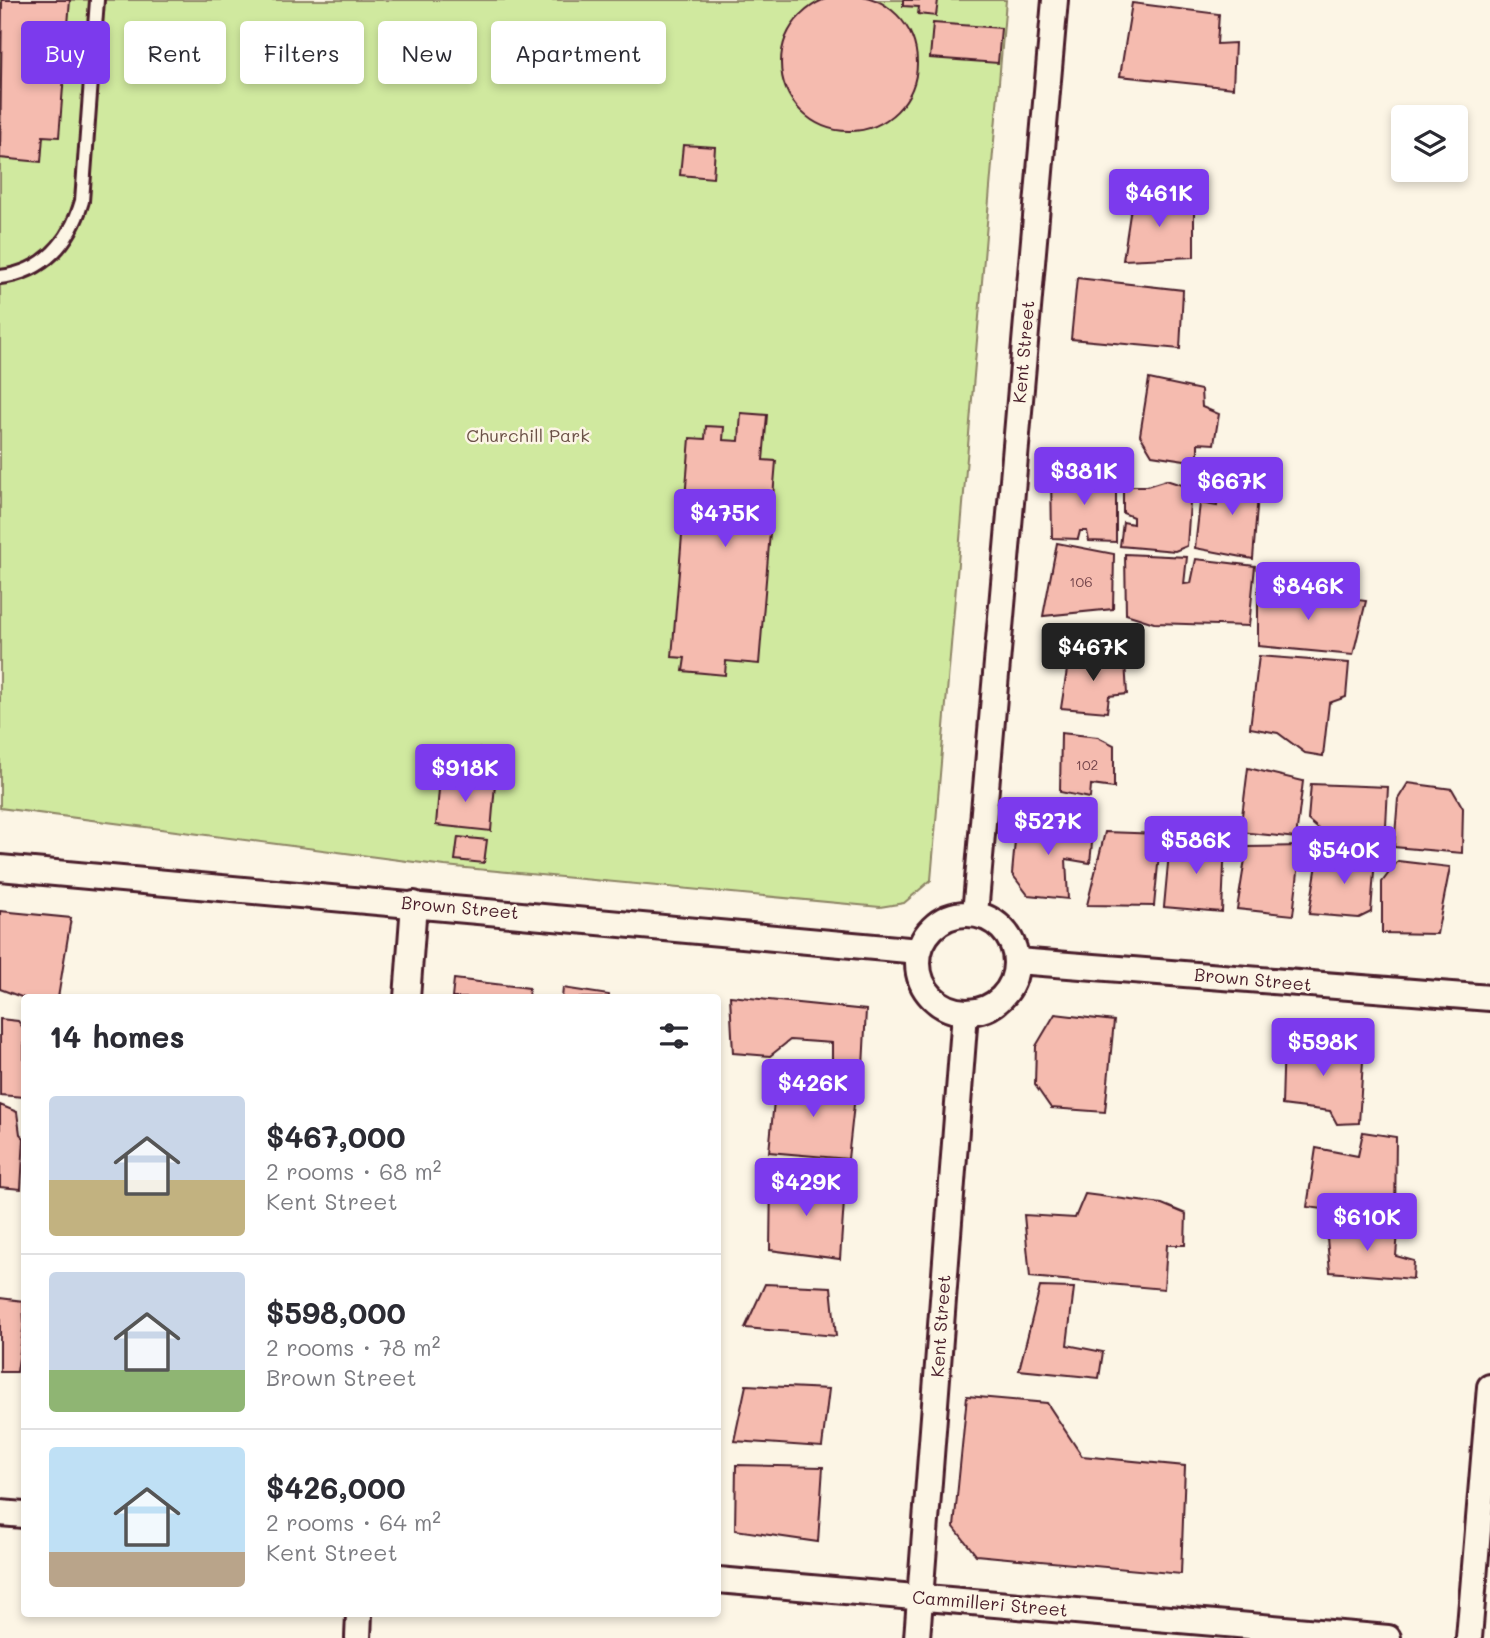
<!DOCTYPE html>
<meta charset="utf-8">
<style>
:root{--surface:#fff;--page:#f2f2f3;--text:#2b2b33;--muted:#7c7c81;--line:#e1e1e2;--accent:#7c3aed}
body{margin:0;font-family:Mali,sans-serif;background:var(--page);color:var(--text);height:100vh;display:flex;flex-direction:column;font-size:26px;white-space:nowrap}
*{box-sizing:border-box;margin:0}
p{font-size:23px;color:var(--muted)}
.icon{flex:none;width:38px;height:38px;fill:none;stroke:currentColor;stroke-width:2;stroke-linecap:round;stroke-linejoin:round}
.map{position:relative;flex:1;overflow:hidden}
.panel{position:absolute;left:21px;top:994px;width:700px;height:623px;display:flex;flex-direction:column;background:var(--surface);border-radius:7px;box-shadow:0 4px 10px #0003}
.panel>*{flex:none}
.hud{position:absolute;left:21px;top:21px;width:700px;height:63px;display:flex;gap:14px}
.controls{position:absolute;left:1391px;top:105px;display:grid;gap:14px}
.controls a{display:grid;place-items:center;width:77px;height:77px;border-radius:7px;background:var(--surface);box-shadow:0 4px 10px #0003;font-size:35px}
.price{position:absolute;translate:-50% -60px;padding:0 16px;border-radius:7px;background:var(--accent);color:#fff;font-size:23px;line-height:46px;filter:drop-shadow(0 2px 4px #0008)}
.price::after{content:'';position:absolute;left:50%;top:42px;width:21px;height:16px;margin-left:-10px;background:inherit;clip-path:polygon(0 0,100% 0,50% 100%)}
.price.on{background:#222;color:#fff}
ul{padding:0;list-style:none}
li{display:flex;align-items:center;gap:21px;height:175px;padding:0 28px}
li+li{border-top:2px solid var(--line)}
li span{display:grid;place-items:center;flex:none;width:196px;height:140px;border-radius:7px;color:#555}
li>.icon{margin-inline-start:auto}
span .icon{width:84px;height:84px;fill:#fffc;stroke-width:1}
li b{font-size:30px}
h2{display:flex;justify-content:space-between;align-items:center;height:84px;padding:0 28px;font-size:30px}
.tag{padding:0 24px;border-radius:7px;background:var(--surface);box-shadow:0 4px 10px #0003;font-size:24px;line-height:63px}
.tag.on{background:var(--accent);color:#fff}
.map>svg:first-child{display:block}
.green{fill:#d0e99f;stroke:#8d8465;stroke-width:2}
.building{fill:#f5bbaf;stroke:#4a1f2b;stroke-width:2}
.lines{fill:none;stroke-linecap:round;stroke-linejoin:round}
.lane-casing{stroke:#4a1f2b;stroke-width:18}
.street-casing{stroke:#4a1f2b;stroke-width:30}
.lane{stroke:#fcf5e5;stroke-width:12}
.street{stroke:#fcf5e5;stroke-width:24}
.labels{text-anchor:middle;stroke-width:5;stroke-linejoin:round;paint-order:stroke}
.number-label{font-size:14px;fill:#75464c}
.street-label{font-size:18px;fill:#4a1f2b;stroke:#fcf5e5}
.park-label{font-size:18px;fill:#6c5248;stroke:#fcf5e5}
</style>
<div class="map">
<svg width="1490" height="1638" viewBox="0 0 1490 1638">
<rect width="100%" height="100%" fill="#fcf5e5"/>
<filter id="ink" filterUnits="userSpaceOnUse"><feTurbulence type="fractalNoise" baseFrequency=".0143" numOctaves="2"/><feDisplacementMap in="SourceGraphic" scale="14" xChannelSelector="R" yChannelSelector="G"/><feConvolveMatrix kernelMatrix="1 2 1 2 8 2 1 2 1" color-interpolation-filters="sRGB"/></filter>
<g filter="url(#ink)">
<path class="green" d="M0,0H1006L931,880L904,903L880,907L445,866L0,808Z"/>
<path class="building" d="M781 63a68 68 0 1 1 136 0a68 68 0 1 1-136 0Z
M2,0H70L59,137L43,136L41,162L0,158Z
M903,0H938L936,16L918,14L919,7L903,6Z
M1132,3L1219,14L1217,44L1235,43L1233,88L1120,76Z
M933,23L1001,28L998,63L930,58Z
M683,145L715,147L713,178L680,175Z
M1133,194L1174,198L1194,212V257L1123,260Z
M1077,278L1183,290L1180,349L1071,339Z
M1149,379L1201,390L1202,407L1219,414L1214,444L1198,443V462L1152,455L1140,435Z
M741,413L767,415L763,460L776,461L759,664L726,661L725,675L683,671L685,658L672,657L690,438L705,439L706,426L724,427L723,440L739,441Z
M1231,467L1260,468L1253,559L1195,548L1200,503L1217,506L1218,495H1228Z
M1051,474L1116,477V542L1089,541L1087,531H1080L1078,539L1052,538Z
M1166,480L1191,488L1187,546L1175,551L1120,546L1123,522L1133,524V517L1123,513V486H1147Z
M1057,543L1114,554L1113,609L1043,616Z
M1125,554L1187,557L1184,584L1191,583L1196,559L1255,566L1249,626L1154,623L1126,614Z
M1258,587L1366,601L1353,655L1258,646Z
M1259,656L1349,663L1346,697L1329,703L1323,756L1305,753L1278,733L1250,728Z
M1069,657L1125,661L1127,694L1109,696L1107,712L1061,708Z
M1061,733L1098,737L1114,745V788L1091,785L1090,798L1060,792Z
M474,748L490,750L488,774L472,772Z
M1248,768L1303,781L1296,838L1240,832Z
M440,777L495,784L491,831L436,825Z
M1408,783L1452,789L1463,808L1462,853L1394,847L1398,799Z
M1311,784L1388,787L1385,845L1329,838L1308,820Z
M1017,819L1093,833L1090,863L1066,859L1068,899L1028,895L1012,874Z
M1105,832L1161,834L1154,906L1087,905Z
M458,837L487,840L484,863L455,860Z
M1225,841L1222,912L1164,907L1170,842Z
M1301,846L1293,915L1237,909L1247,847Z
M1331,850L1375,858L1371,912L1359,918L1309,914L1317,864L1329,862Z
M1398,861L1450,867L1437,934L1382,933V882Z
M0,911L71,918L58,998H24L0,989Z
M454,979L529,988L528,998H452Z
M563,988L609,995V998H562Z
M730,996L866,1010L863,1067L832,1062V1043L790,1040L770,1056L733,1053Z
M1055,1014L1114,1021L1105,1112L1051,1108L1035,1085L1036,1046Z
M0,1019L18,1021L24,1029V1097L0,1095Z
M1284,1039L1355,1044L1363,1061L1359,1123L1337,1124L1330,1111L1282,1105Z
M785,1079L856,1086L848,1159L769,1152L774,1101Z
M0,1105L17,1112L20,1134L24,1138L21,1189L0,1187Z
M1363,1132L1396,1137L1395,1218L1307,1207L1316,1148L1358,1156Z
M771,1177L845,1187L840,1259L770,1250Z
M1085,1194L1162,1204L1186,1214L1185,1245H1167L1164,1289L1030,1277L1024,1215L1075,1218Z
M1326,1227L1398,1232L1396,1256L1414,1261L1413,1279L1330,1272Z
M765,1284L831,1287L836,1336L745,1328Z
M1040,1287L1074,1288L1067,1345L1103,1352L1099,1378L1019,1370Z
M0,1298L23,1301L24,1323L17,1372H0Z
M746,1385L829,1389L822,1447L734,1441Z
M967,1396L1047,1403L1082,1456L1185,1466L1181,1574L976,1555L954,1527Z
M736,1465L823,1467L818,1542L735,1530Z"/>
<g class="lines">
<defs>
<path id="lane" d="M0,277C44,272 70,242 82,201L97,0"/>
<path id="street" d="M0,868L919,951
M918 963a49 49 0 1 1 98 0a49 49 0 1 1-98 0Z
M975,914L1055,0
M1017,961L1490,998
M407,998L414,904
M0,1513L24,1515
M718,1580L1388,1638
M358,1638L359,1614
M917,1638L965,1013
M1469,1638L1490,1387"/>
</defs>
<use href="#lane" class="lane-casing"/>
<use href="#street" class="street-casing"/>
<use href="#lane" class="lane"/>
<use href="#street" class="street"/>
</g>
</g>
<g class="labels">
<g class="number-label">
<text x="1081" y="587">106</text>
<text x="1087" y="770">102</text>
</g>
<g class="street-label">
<text transform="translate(1024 352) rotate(-85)" y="6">Kent Street</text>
<text transform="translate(460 908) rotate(5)" y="6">Brown Street</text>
<text transform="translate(1253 980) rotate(5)" y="6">Brown Street</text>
<text transform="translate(941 1326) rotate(-86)" y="6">Kent Street</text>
<text transform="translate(990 1604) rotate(5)" y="6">Cammilleri Street</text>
</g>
<g class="park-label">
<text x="528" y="442">Churchill Park</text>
</g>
</g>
</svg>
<div class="controls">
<a><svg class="icon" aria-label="layers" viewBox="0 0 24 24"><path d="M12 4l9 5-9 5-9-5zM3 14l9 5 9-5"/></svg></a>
</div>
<b class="price" style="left:1159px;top:229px">$461K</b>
<b class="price" style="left:1084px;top:507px">$381K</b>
<b class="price" style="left:1232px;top:517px">$667K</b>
<b class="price" style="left:725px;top:549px">$475K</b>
<b class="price" style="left:1308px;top:622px">$846K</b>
<b class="price on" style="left:1093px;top:683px">$467K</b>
<b class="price" style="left:465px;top:804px">$918K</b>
<b class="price" style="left:1048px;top:857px">$527K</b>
<b class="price" style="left:1196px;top:876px">$586K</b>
<b class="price" style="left:1344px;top:886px">$540K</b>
<b class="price" style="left:1323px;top:1078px">$598K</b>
<b class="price" style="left:813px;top:1119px">$426K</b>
<b class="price" style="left:806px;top:1218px">$429K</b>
<b class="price" style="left:1367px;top:1253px">$610K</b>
<div class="hud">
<a class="tag on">Buy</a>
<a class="tag">Rent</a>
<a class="tag">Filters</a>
<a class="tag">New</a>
<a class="tag">Apartment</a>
</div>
<section class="panel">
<h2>14 homes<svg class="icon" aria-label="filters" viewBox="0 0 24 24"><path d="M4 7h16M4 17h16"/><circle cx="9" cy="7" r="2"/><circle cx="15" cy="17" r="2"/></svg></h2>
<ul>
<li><span style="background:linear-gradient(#c9d6e8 60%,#c2b280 0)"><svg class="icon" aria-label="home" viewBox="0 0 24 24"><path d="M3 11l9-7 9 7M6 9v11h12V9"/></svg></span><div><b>$467,000</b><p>2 rooms · 68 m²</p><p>Kent Street</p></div></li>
<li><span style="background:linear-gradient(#c9d6e8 70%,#8fb573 0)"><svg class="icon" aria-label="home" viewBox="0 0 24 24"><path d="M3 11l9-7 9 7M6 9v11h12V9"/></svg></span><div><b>$598,000</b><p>2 rooms · 78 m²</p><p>Brown Street</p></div></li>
<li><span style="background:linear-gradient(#bfe0f5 75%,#b9a48a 0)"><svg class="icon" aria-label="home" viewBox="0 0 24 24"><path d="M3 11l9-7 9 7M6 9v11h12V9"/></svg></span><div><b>$426,000</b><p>2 rooms · 64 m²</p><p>Kent Street</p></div></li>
</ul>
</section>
</div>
